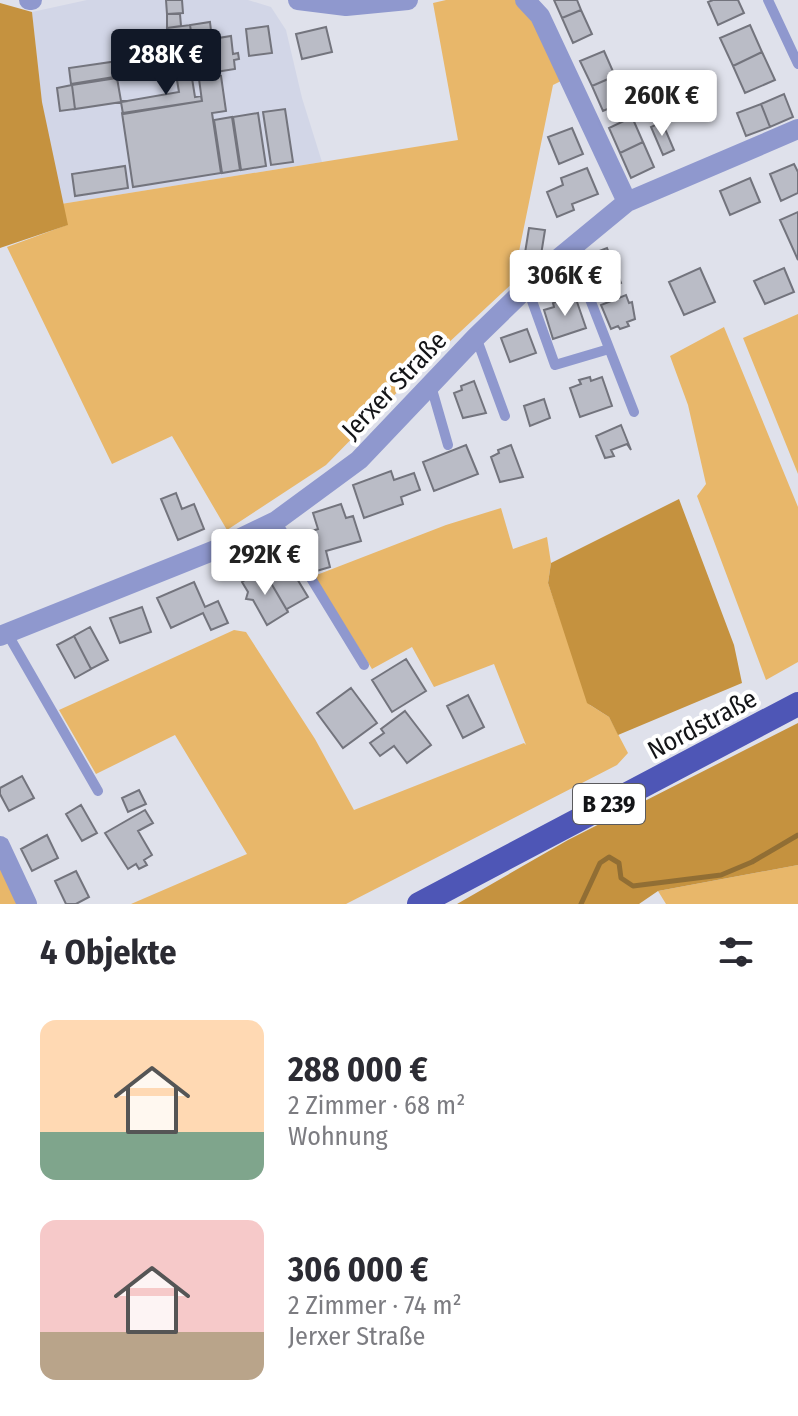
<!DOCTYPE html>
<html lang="de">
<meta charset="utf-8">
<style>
:root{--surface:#fff;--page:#f7f7f7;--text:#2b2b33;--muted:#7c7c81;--accent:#111827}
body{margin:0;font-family:"Fira Sans Condensed",sans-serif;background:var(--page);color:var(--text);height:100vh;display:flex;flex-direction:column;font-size:30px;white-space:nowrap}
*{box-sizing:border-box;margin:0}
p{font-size:26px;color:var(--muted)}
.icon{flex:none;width:44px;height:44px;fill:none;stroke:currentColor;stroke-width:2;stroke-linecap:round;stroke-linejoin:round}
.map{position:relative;height:904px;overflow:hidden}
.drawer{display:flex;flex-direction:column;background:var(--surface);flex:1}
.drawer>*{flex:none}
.price{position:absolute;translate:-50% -68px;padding:0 18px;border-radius:8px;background:#fff;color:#222;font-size:26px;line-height:52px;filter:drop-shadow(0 2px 4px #0008)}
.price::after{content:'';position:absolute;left:50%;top:48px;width:24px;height:18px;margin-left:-12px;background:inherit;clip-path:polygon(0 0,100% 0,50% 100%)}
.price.on{background:var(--accent);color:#fff}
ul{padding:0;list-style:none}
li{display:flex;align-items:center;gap:24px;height:200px;padding:0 40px}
li span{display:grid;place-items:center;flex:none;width:224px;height:160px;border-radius:16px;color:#555}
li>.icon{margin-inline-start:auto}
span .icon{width:96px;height:96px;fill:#fffc;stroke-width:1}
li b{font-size:34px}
h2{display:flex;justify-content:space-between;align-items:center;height:96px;padding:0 40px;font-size:34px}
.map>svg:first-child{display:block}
.built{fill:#d2d6e7}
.green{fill:#e8b76a}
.forest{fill:#c5923f}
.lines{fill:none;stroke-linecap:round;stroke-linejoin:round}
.stream{stroke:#916e34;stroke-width:5}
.building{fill:#babcc6;stroke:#73747d;stroke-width:2}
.lane{stroke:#8f98ce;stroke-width:10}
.street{stroke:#8f98ce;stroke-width:20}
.primary{stroke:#4e56b6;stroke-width:24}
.labels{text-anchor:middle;stroke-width:8;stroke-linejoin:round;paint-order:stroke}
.shield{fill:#fff;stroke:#5a5a5d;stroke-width:2}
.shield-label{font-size:24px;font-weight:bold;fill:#131417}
.street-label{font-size:26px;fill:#131417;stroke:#fff}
</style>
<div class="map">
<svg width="798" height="904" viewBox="0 0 798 904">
<rect width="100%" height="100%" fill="#dfe1eb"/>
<path class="built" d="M87,0H248L271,7L286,30L302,98L322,162L61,204L42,102L32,12Z"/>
<path class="green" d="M446,0H516L532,17L561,81L553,85L515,271L517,279L416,373L326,465L227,530L172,436L112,464L7,247L67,225L61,204L458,140L433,3Z
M798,314V474L743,338Z
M724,327L798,507V662L766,680L697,496L706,484L688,405L670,356Z
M501,508L513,549L547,537L551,563L548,583L590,705L609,717L628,753L617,765L346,904H131L247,854L175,735L96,774L59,710L234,630L246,632L315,739L354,810L524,743L526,745L494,664L434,687L412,647L372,669L314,576L446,525Z
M0,851L26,904H0Z
M798,865V904H666L658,891Z"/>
<path class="forest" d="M0,3L32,12L42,102L68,225L0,248Z
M679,499L734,645L742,683L618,735L609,717L587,703L548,583L551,563Z
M798,723V865L658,891L639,904H457L568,840Z"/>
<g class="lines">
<path class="stream" d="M581,904L600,863L609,857L619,863L621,878L633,886L721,875L752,862L798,835"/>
</g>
<path class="building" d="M166,0H182L183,13L167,14Z
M554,0H577L581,10L562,18Z
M713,0H738L744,13L718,25L708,2Z
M581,10L592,34L573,43L562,18Z
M167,14H180L181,26L167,28Z
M210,22L212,39L231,36L233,54L238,53L239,59L234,60L235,69L209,73L207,57L195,58L190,25Z
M190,25L195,58L187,59L185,47L169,50L167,28Z
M750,25L762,52L733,66L720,38Z
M268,26L272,53L249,56L246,29Z
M326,27L332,52L302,59L296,34Z
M185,47L187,59L170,62L169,50Z
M604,51L615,76L592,86L580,61Z
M762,52L775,80L745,93L733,66Z
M118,61L120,76L71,84L69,68Z
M191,72L195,97L201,96L202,101L123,114L121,102L179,92L176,74Z
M221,76L226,111L212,113L221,173L133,187L122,113L202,101L199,79Z
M615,76L626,101L603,111L592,86Z
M117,78L121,101H128L75,109L72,85Z
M72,85L75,109L60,111L57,88Z
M784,94L793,117L770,127L761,104Z
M761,104L770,127L746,136L737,113Z
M285,109L293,162L271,165L263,112Z
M258,113L266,166L241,170L233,117Z
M232,117L240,170L222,173L214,120Z
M632,117L643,142L620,153L609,128Z
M662,122L674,150L663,155L651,127Z
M572,128L583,154L559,164L548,137Z
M643,142L654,167L631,178L620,153Z
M794,164L798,172V193L781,201L770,174Z
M125,166L128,188L75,196L72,174Z
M587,168L598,194L572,204L574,210L557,217L547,192L563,185L561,178Z
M750,178L760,202L730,215L720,191Z
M798,212V260L780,220Z
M529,228L545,230L541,255L525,253Z
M607,248L621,283L595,293L581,258Z
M700,268L715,302L684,315L669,282Z
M784,268L794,292L765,304L754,281Z
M626,295L629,303L632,302L635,319L627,322L629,326L620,329L618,326L611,329L601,305Z
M563,299L565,303L576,299L586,328L553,339L544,310L554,307L553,303Z
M527,329L536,353L510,362L501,338Z
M590,377L591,381L602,377L612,406L580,417L570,388L581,384L579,380Z
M474,381L486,413L463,418L454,393L462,390L461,386Z
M544,399L550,418L530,426L524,406Z
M621,425L631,450L627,444L611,450L614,456L605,458L596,436Z
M466,445L478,474L434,491L423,462Z
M511,445L523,477L500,482L491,457L499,453L498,450Z
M391,471L394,480L414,473L420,490L401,497L403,504L364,518L353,485Z
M176,493L182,509L194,504L204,529L178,540L161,499Z
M341,504L346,518L353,516L361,541L326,551L330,567L313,572L309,559L305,560L297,536L318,529L313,513Z
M282,553L289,564L295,565L293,572L308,597L287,609L288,612L261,566Z
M261,566L288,612L267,625L253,600L246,599L248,592L242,582L262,569Z
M194,582L205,607L218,601L228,623L211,630L203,613L171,628L157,598Z
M142,607L151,632L120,643L110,618Z
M90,627L108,660L91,669L74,636Z
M74,636L91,669L75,678L57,645Z
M406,659L426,691L392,712L372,680Z
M351,688L377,723L343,748L317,713Z
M468,695L484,727L463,738L447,706Z
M405,711L431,745L407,763L394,746L380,756L370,743L384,733L381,729Z
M22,776L34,798L9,811L0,794V788Z
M139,790L146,804L128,812L122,798Z
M81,805L97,833L82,841L66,814Z
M145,810L153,823L138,831L152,855L144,860L147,865L139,869L136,864L128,869L105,833Z
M47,835L58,858L32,871L21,849Z
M76,871L89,897L76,904H66L55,881Z"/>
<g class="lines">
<path class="lane" d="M768,0L798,64
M570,248L634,412
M527,287L555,365L609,349
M476,337L505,416
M431,386L448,445
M276,521L364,665
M7,633L98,791"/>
<path class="street" d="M29,0H32
M298,0L346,6L408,0
M525,0L540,16L627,202
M0,636L220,548L276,521L359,460L476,337L547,268L627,202L798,129
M0,846L27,904"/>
<path class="primary" d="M419,904L798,704"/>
</g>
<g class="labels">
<rect class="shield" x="573" y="784" width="72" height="40" rx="6"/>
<g class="shield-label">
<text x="609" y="812">B 239</text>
</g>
<g class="street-label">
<text transform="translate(394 385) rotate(-46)" y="9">Jerxer Straße</text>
<text transform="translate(702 724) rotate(-28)" y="9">Nordstraße</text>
</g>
</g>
</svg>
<b class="price on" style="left:166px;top:97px">288K €</b>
<b class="price" style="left:662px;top:138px">260K €</b>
<b class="price" style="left:565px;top:318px">306K €</b>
<b class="price" style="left:265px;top:597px">292K €</b>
</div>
<section class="drawer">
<h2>4 Objekte<svg class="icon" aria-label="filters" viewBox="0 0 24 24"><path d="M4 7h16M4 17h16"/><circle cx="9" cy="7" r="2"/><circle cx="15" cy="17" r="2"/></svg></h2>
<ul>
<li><span style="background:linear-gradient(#ffd9b3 70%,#7fa58c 0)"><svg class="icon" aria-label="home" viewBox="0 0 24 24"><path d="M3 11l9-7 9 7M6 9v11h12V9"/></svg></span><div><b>288 000 €</b><p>2 Zimmer · 68 m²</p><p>Wohnung</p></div></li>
<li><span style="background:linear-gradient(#f6c9c9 70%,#b9a48a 0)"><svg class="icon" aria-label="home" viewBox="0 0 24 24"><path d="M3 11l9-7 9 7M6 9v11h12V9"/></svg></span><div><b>306 000 €</b><p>2 Zimmer · 74 m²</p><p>Jerxer Straße</p></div></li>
</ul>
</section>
